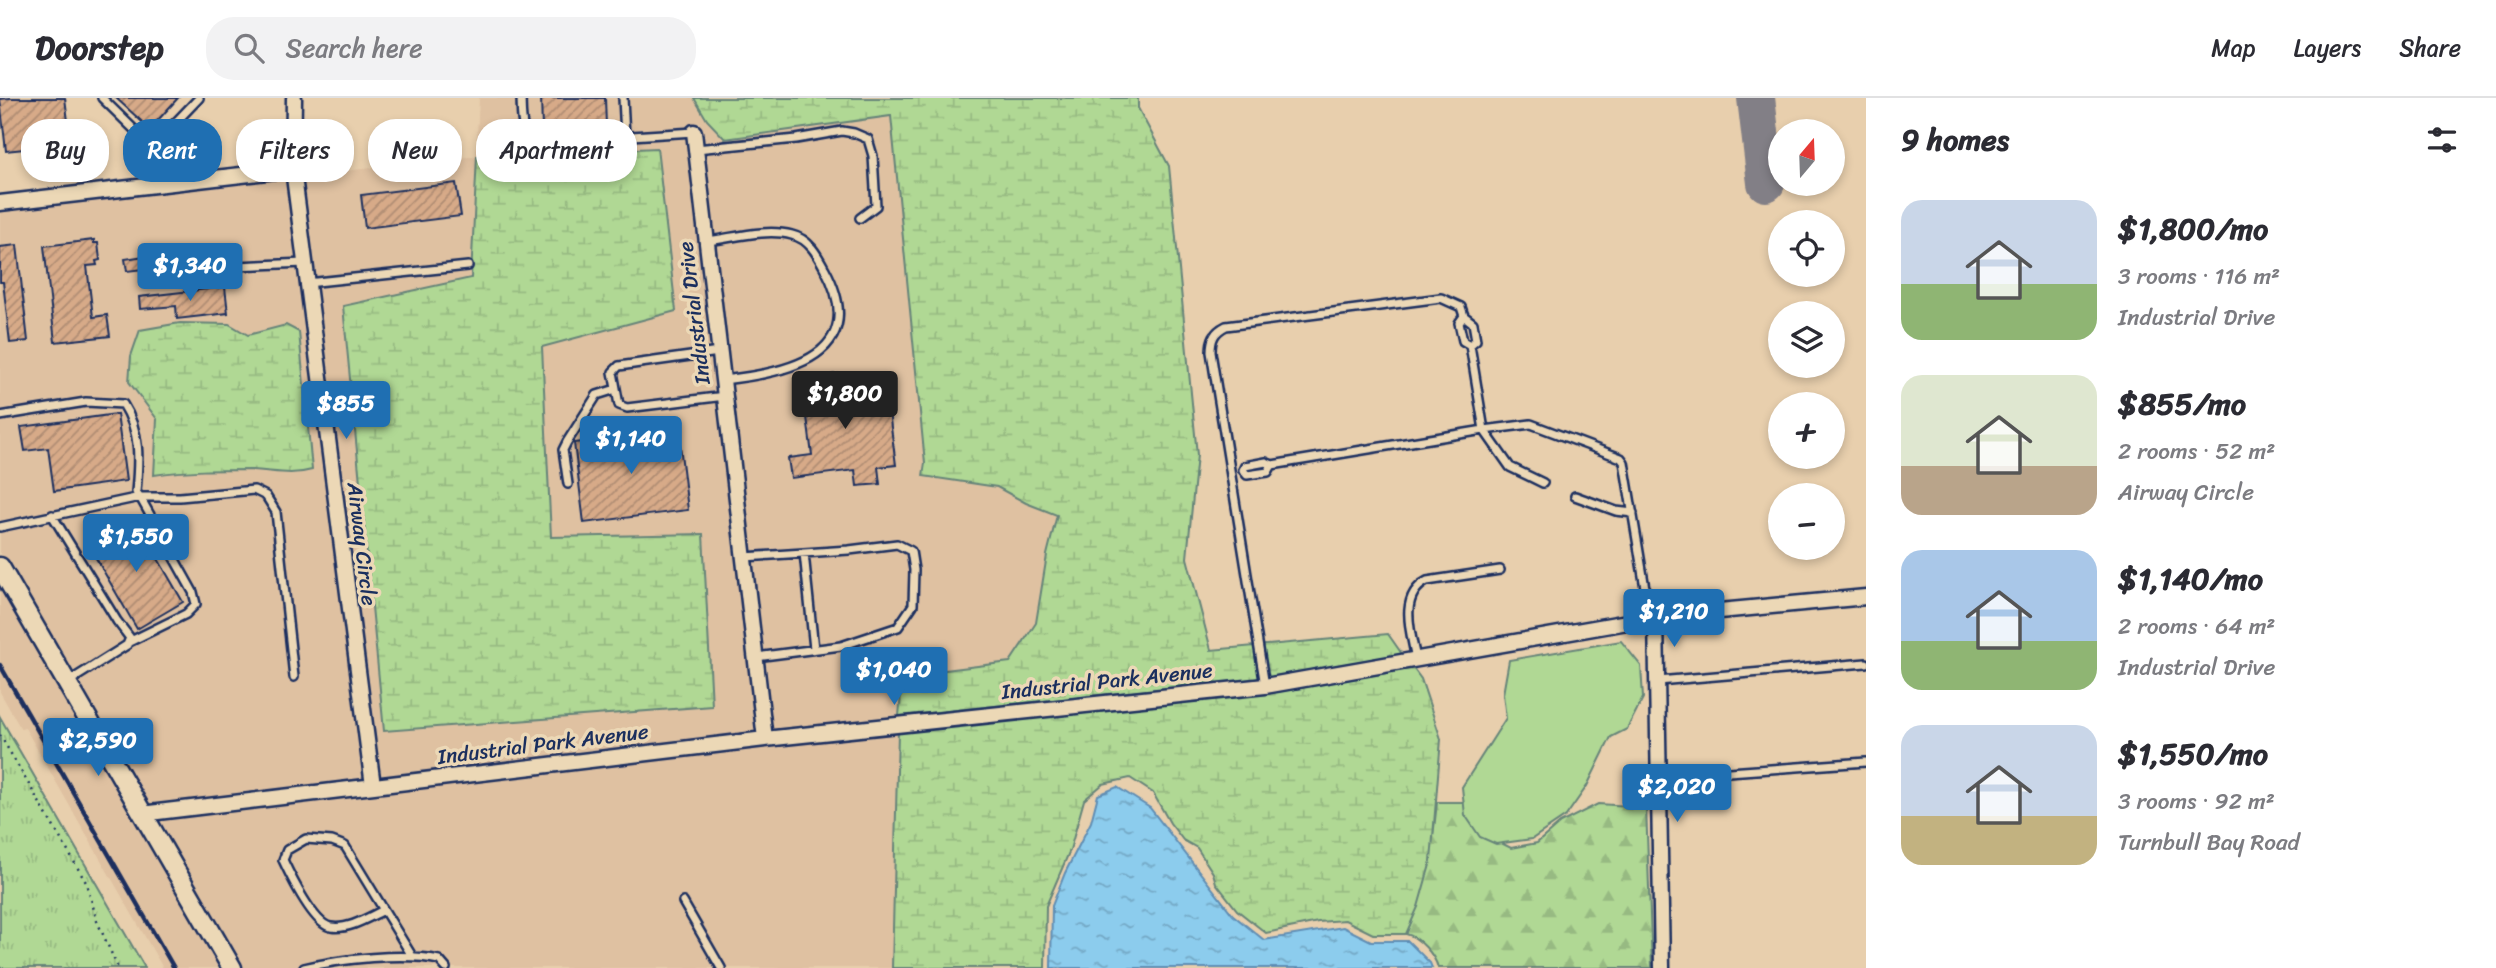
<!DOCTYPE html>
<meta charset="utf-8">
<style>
:root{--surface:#fff;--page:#f2f2f3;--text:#2b2b33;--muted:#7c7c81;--line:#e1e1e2;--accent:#1f6fb2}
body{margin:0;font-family:Sriracha,sans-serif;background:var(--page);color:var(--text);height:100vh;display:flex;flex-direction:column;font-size:26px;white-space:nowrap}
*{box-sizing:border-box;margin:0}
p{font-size:23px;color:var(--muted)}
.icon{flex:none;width:38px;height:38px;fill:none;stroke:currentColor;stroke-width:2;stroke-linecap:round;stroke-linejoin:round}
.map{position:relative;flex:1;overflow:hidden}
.drawer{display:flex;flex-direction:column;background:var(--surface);width:630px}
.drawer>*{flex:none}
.top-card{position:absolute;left:21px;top:21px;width:665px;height:63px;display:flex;gap:14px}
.needle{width:46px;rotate:19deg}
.fabs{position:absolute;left:1768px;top:21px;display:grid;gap:14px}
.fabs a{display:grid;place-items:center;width:77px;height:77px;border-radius:50%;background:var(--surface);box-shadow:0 4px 10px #0003;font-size:35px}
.price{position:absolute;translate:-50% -60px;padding:0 16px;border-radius:7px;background:var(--accent);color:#fff;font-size:23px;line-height:46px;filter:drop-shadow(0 2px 4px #0008)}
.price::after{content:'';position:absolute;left:50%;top:42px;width:21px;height:16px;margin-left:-10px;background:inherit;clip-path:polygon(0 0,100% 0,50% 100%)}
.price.active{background:#222;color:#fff}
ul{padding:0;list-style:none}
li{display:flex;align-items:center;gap:21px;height:175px;padding:0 35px}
li span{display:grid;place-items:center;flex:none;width:196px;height:140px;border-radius:21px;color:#555}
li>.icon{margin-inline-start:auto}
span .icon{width:84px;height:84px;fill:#fffc;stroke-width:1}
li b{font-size:30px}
h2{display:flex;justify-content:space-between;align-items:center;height:84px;padding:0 35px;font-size:30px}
.pill{padding:0 24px;border-radius:28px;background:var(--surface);box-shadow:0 4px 10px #0003;font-size:24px;line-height:63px}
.pill.active{background:var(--accent);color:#fff}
header{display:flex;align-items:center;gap:42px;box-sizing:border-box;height:98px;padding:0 35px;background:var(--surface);border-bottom:2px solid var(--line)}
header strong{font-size:33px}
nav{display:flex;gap:38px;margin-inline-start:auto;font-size:24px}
.search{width:490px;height:63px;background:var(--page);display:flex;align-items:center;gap:18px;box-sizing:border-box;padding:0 24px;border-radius:28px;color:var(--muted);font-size:26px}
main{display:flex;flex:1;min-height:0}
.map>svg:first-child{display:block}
.built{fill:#dfc1a1;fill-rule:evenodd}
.grass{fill:url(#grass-tufts);stroke:#668479;stroke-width:2}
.forest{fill:url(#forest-firs);stroke:#668479;stroke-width:2}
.wetland{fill:url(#wetland-marsh);stroke:#668479;stroke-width:2}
.pitch{fill:#b0d894;stroke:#668479;stroke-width:2}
.water{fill:url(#water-ripples);stroke:#5f8db4;stroke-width:2}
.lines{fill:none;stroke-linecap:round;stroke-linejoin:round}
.taxiway{stroke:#827f86;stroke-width:38}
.building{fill:url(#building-hatch);stroke:#1b2f5e;stroke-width:2}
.service-casing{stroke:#1b2f5e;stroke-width:12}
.minor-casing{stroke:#1b2f5e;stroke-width:19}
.tertiary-casing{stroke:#1b2f5e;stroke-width:23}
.path{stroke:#1b2f5e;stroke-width:2.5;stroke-dasharray:2 5;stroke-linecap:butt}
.service{stroke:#ecd8b6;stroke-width:7}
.minor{stroke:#ecd8b6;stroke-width:14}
.tertiary{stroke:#ecd8b6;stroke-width:18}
.rail{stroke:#1b2f5e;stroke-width:4.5}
.labels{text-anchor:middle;stroke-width:7;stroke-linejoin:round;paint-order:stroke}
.street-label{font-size:21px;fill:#1b2f5e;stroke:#ecd8b6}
</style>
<header>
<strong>Doorstep</strong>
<div class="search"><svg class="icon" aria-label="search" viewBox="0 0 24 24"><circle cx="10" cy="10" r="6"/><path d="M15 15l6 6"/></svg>Search here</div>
<nav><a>Map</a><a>Layers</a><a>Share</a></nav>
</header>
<main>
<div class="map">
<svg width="1866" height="870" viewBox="0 0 1866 870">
<defs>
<pattern id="grass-tufts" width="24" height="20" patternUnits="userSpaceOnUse" patternTransform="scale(1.75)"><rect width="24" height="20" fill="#b0d894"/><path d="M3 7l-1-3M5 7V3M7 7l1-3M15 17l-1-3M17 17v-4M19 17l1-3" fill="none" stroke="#97ba82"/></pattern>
<pattern id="forest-firs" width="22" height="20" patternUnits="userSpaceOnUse" patternTransform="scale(1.75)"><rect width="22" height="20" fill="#b0d894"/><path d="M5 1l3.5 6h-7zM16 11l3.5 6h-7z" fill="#97ba82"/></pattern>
<pattern id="wetland-marsh" width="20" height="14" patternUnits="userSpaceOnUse" patternTransform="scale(1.75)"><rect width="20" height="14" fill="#b0d894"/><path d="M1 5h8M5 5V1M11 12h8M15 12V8" fill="none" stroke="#97ba82"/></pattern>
<pattern id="water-ripples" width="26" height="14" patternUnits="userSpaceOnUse" patternTransform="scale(1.75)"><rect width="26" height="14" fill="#8ccced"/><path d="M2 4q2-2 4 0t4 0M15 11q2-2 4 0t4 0" fill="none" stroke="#72a6c3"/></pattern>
<pattern id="building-hatch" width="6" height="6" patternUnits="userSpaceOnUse" patternTransform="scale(1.75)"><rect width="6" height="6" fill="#d7aa88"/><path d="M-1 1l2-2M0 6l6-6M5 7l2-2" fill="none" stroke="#ae8b72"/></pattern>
</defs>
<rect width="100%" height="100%" fill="#e8cfad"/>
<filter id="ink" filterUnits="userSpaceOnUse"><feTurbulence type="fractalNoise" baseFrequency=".0143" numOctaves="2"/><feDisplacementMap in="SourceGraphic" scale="14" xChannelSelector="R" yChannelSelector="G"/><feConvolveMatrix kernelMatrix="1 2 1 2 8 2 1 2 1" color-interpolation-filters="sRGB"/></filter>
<g filter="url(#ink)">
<path class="built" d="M479,0H694L707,22L725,41L891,18L925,365L924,378L997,389L1026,405L1057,417L1047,457L1036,525L1010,564L937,573H903L899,618L771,632L700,24L686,28L757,634L379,679L301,78L476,58ZM471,180L542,249L551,440L343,208Z
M286,80L365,681L145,707L0,454V113ZM229,226L248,237L264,232L299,234L312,372L295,376L270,373L197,371L155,377L157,320Z
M0,485L133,719L134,724H137L223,870H163L25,630L21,631L0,594Z
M898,634L892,870H241L154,722Z"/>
<path class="grass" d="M0,619L145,870H0Z"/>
<path class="forest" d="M1437,704H1463L1477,733L1511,750L1537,745L1560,725L1598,706L1646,709L1652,870H1438C1435,857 1419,839 1406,836C1426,789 1432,754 1437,704Z"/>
<path class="wetland" d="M694,0H1138V10L1169,68L1197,357L1187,460L1211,552L1388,536L1402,556L1265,580L899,618L903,573H937L1010,564L1036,525L1047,457L1057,417L1026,405L997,389L923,378L925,365L891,18L725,41L707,22Z
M657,50L676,213L542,249L551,439L703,436L712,608L384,633L343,208L471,180L477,58Z
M180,225L229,226L248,237L286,227L299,234L312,372C291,378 274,373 252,372C218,372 188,372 154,377L157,321L129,284L131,258L140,232Z
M1413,570L1421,581L1441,641L1431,763L1418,809L1406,836H1373L1345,822L1318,824L1266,835L1237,812L1216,785L1213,775L1197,750L1183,742L1170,725L1153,695L1130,680L1103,686L1084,702L1070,752L1046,808L1045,870H892L898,634L1265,596Z"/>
<path class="pitch" d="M1621,543L1641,568L1643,600L1627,631L1611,639L1587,688L1566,718L1532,741L1496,746L1480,739L1465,717L1462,689L1506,620L1503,596L1509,562Z"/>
<path class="water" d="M1117,689L1150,710L1233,817L1264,842L1343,829L1371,843H1408L1430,865L1432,870H1051L1052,808L1065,775L1091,724L1098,697Z"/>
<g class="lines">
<path class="taxiway" d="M1756,0L1766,85"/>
</g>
<path class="building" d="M10,0H65L71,46L6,53L0,1Z
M116,0H178L150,31Z
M541,0H605L606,28L542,30Z
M456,85L461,118L365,130L361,97Z
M94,142V145H98L100,162L96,163L97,167L87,168L93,219L107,217L110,238L55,244L44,148Z
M17,147L28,243L10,245L3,184H0V149Z
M151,157L153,170L127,173L125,161Z
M225,189L228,215L177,221L176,208L140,211L139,199Z
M838,276L839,287L854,286L856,294L886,291L896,367L878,369L880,386L857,388L855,372L791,380L788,360L812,357L802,281Z
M117,316L126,383L54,393L48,350L25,353L21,329Z
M678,331L688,412L584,425L574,345Z
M135,421L183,504L137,531L89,448Z"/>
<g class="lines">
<defs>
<path id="service" d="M102,0L152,49
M521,0C522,17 519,36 537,44L694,34
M623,0L625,38
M696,51L796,41L842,33L854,35L868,41L873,58L876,108L860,120
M159,86L152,49L199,0
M707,143C733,140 766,130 792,137C809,141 817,156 825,171C871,257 789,275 723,282
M168,171L305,165
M307,185L468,168
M1470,247L1484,332L1510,369L1543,385
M719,254L619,268L613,274L619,307L627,310L725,298
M0,318L86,304L123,306C141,334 139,362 136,394L140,399H180L254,392L266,398L276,414L294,579
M1272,367L1268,374L1247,377L1243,372L1245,368L1266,364L1272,367L1484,332L1531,326L1621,360L1624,364L1650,520
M568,386L563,352L567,344L597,297L616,291
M1575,398L1616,413L1633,415
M52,417L117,523L130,540L127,547L68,584
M0,429L140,399L193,494L196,506L186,516L129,544
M804,455L814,551
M744,459L849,452L897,446L911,453L914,472L913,507L898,529L841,548L756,559
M1416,561C1411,535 1398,498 1427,483L1500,472
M1658,583L1866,565
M1265,588L1211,254C1211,241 1214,234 1226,228L1441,200L1461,209L1464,218L1459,225L1463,243L1470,247L1476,242L1473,225L1464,218
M1659,679L1866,664
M683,804L721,870
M384,812C369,819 349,832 331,829C314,827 290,777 283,762L287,752L306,741L332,743L345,748L412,858
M304,870C339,861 405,854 439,862L446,870"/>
<path id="minor" d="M294,0L293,71L373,688
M694,34L765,641
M0,105L293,71
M1656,519L1662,870
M141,716L765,641L1265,588L1656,519L1866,499"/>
<path id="tertiary" d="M0,469L232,870"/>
</defs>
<use href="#service" class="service-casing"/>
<use href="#minor" class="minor-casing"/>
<use href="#tertiary" class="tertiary-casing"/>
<path class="path" d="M0,637L87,786L97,823L118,870"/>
<use href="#service" class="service"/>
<use href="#minor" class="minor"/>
<use href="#tertiary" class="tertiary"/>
<path class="rail" d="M0,567L174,870"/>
</g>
</g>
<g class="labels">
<g class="street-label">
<text transform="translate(694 215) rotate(-97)" y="7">Industrial Drive</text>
<text transform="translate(362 446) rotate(83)" y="7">Airway Circle</text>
<text transform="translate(1107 583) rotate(-6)" y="7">Industrial Park Avenue</text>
<text transform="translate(543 646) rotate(-7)" y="7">Industrial Park Avenue</text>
</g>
</g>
</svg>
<div class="fabs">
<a><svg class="needle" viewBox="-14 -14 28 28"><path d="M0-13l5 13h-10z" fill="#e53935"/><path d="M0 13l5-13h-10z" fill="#7c7c81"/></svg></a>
<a><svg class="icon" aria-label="locate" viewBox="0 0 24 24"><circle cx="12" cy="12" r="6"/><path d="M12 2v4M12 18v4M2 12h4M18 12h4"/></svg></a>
<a><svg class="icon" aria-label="layers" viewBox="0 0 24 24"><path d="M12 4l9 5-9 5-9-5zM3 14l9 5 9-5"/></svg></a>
<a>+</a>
<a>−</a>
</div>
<b class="price" style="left:190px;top:205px">$1,340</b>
<b class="price active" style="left:845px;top:333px">$1,800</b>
<b class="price" style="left:346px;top:343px">$855</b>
<b class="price" style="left:631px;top:378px">$1,140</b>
<b class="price" style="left:136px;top:476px">$1,550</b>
<b class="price" style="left:1674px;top:551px">$1,210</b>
<b class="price" style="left:894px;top:609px">$1,040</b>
<b class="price" style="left:98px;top:680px">$2,590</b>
<b class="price" style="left:1677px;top:726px">$2,020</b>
<div class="top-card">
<a class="pill">Buy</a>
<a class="pill active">Rent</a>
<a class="pill">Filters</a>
<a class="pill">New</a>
<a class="pill">Apartment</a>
</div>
</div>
<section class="drawer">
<h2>9 homes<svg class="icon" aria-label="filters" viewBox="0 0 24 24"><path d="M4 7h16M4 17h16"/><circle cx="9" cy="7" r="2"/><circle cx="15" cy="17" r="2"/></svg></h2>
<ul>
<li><span style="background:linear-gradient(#c9d6e8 60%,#8fb573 0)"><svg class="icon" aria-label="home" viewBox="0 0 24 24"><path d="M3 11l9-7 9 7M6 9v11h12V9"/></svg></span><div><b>$1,800/mo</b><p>3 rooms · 116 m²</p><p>Industrial Drive</p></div></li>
<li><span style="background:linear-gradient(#dfe7d0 65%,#b9a48a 0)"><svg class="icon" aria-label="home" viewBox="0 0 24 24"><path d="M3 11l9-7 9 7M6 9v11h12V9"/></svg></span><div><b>$855/mo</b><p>2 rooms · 52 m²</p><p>Airway Circle</p></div></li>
<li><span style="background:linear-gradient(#a9c7e8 65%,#8fb573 0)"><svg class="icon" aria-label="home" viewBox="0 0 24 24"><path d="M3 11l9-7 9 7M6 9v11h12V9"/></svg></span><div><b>$1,140/mo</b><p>2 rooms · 64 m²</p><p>Industrial Drive</p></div></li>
<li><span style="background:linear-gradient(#c9d6e8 65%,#c2b280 0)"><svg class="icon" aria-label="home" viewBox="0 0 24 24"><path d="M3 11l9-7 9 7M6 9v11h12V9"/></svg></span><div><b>$1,550/mo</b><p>3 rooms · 92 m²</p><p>Turnbull Bay Road</p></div></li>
</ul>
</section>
</main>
